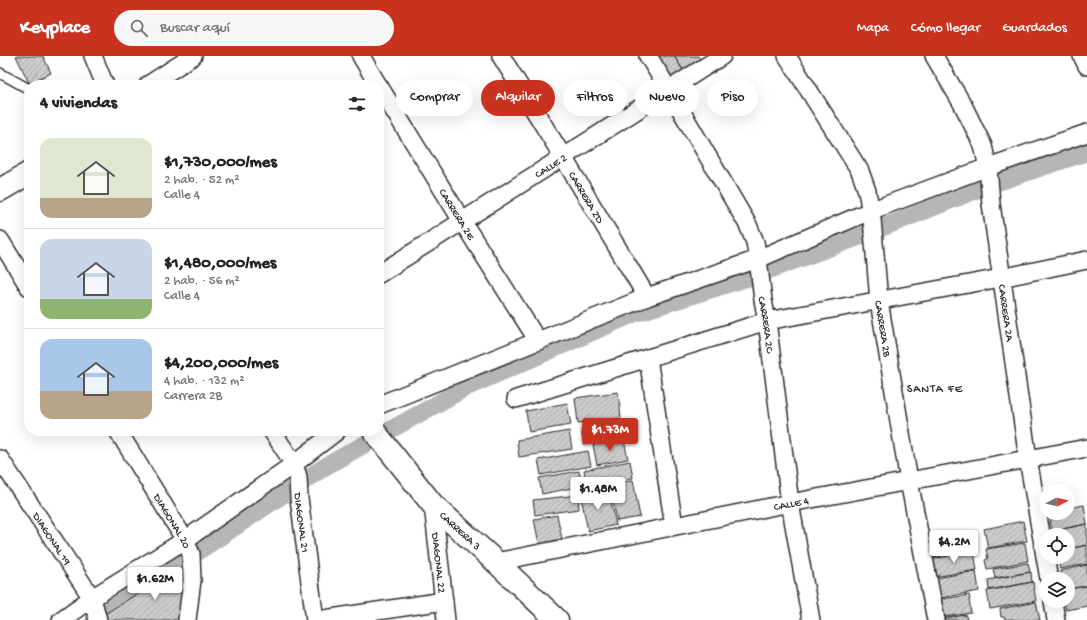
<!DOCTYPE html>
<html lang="es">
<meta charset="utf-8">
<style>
:root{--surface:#fff;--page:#f6f6f6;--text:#222;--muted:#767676;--line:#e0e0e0;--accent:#c8321e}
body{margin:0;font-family:"Gochi Hand",sans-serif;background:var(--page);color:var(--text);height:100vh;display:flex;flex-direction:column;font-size:15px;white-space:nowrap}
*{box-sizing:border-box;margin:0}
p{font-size:13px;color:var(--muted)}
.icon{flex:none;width:22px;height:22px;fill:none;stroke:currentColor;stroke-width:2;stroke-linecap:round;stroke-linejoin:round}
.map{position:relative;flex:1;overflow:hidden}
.details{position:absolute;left:24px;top:24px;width:360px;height:356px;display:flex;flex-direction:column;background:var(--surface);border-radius:16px;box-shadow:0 4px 16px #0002}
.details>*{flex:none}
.guide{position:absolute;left:396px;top:24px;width:380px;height:36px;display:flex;gap:8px}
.needle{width:26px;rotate:83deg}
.fabs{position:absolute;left:1039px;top:428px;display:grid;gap:8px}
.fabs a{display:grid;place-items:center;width:36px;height:36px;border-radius:50%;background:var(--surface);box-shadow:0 4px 16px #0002;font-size:20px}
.price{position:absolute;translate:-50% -34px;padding:0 9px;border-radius:4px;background:#fff;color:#222;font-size:13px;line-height:26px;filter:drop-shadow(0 1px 2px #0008)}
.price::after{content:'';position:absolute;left:50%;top:24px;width:12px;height:9px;margin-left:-6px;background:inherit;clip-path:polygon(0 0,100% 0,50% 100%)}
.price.on{background:var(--accent);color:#fff}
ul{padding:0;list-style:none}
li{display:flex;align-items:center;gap:12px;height:100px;padding:0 16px}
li+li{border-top:1px solid var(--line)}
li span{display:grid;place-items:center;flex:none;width:112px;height:80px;border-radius:12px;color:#555}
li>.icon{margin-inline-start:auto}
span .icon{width:48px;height:48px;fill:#fffc;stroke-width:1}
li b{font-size:17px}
h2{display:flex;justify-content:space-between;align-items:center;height:48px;padding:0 16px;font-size:17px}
.tag{padding:0 14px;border-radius:18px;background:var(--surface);box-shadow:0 4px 16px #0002;font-size:14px;line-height:36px}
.tag.on{background:var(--accent);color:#fff}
header{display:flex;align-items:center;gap:24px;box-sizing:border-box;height:56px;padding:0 20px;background:var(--accent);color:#fff}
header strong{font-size:19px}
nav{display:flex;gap:22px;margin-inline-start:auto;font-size:14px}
.search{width:280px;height:36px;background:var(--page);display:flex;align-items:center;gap:10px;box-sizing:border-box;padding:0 14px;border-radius:22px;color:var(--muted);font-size:15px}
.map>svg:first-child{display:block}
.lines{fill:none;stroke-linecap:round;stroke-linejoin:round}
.canal{stroke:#b6b6b6;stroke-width:18}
.building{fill:url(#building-hatch);stroke:#2b2b2b}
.lane-casing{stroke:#2b2b2b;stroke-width:12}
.street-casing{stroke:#2b2b2b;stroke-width:20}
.secondary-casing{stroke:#2b2b2b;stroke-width:25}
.lane{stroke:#fff;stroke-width:9}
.street{stroke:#fff;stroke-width:17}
.secondary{stroke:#fff;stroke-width:22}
.labels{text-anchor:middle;stroke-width:3;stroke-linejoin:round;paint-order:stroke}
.street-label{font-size:11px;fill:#2b2b2b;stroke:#fff}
.neighbourhood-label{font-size:12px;letter-spacing:1px;fill:#2b2b2b;stroke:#fff}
</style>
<header>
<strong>Keyplace</strong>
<div class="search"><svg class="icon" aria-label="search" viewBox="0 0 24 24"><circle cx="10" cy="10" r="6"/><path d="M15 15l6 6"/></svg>Buscar aquí</div>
<nav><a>Mapa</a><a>Cómo llegar</a><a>Guardados</a></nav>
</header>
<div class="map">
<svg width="1087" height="564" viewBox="0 0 1087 564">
<defs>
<pattern id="building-hatch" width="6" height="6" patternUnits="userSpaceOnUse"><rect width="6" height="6" fill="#cbcbcb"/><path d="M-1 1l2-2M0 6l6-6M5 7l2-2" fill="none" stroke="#aeaeae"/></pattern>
</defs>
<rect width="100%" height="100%" fill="#fff"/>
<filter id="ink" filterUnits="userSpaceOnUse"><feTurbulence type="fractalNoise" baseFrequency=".025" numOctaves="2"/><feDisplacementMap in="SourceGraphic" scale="8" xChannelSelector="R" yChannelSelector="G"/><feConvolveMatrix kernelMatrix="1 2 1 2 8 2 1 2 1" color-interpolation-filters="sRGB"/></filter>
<g filter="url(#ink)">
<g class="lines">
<path class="canal" d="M95,564L326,410L467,331L633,258L747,222L869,177L989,129L1087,96"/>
</g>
<path class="building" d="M16,0H43L51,17L29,27Z
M649,0H674L683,14L665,26Z
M674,0H698L700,3L683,14Z
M618,336L621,362L578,367L575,342Z
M567,347L571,369L529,376L526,355Z
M623,366L625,382L584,389L581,374Z
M569,375L572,393L519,401L517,384Z
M624,384L628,403L597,409L593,389Z
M588,395L591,410L541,419L538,404Z
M630,405L633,422L587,431L584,414Z
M579,415L582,430L542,438L539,422Z
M633,424L640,461L617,465L610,429Z
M609,435L616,469L588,475L581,441Z
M578,439L579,453L535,459L533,444Z
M1084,449L1087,468L1052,475L1050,465H1051L1050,457H1068V452Z
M557,459L562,483L539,488L534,463Z
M1023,465L1027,485L988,492L984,473Z
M1087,468V489L1068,493V479H1053L1052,475Z
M965,475L968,493L930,503L926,483Z
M1025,487L1028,505L987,513L985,504L988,503L986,493Z
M1087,489V508L1060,513L1057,501H1068V493Z
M974,496L977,514L934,521L931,503Z
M189,506L182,564H99L98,562Z
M1028,507L1030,516L995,522L993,513Z
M1087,509V530L1068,533V523H1061L1060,515Z
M976,515L979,535L940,542L936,522Z
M1031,516L1032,526L989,534L988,524Z
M1033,526L1036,545L990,553L987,535Z
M1087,530V550L1066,554L1064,545H1068V533Z
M969,539L970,543H969L971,557L945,561L941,543Z
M1036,546L1040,564H1005L1004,561H1001L1000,553Z
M966,559L967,564H946V562Z"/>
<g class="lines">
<defs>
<path id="lane" d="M0,17L29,33"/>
<g id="street">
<path d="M93,0L105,29"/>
<path d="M361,0L378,29"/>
<path id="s1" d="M501,0L563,101L647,241"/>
<path id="s2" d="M648,0L669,34L748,169L755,186L758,203L763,244L767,265L790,447L811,564"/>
<path id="s3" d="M787,0L860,115L867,135L872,163L879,245L909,425L936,564"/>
<path id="s4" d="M934,0L963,49L983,90L988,111L991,148L1028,403L1049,523"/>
<path d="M1082,0L1087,10"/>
<path d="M148,29L193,0"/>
<path id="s5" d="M379,30L462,165L538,285"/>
<path d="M0,184L29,231"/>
<path id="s6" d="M379,218L722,0"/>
<path d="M648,302L674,470"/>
<path d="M516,343L767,265L1001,222L1087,204"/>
<path d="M379,349L647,241L758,203L870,155L988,111L1087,77"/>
<path id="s7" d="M118,375L185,484L191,498L192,524L187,564"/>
<path id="s8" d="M272,375L294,408L298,421L299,442L315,564"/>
<path id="s9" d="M0,403L92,542L98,564"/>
<path id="s10" d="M433,449L446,564"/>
<path id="s11" d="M496,506L790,447L1087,392"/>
<path d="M1053,545L1056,564"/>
<path d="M61,564L92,542L185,484L294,408L337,375"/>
<path d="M318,564L444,545"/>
</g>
<g id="secondary">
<path d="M0,134L29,117"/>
<path id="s12" d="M374,375L433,449L496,506L557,564"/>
</g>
</defs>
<use href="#lane" class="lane-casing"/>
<use href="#street" class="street-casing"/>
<use href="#secondary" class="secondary-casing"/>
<use href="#lane" class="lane"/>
<use href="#street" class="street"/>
<use href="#secondary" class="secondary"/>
</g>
</g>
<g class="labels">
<g class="street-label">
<text dy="4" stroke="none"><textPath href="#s6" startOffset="203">CALLE 2</textPath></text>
<text dy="4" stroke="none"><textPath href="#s1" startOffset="165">CARRERA 2D</textPath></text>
<text dy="4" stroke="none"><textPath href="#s5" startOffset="150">CARRERA 2E</textPath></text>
<text dy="4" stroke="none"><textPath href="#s4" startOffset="271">CARRERA 2A</textPath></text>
<text dy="4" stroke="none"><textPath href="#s2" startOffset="298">CARRERA 2C</textPath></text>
<text dy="4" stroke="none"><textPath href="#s3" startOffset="296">CARRERA 2B</textPath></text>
<text dy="4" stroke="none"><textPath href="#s11" startOffset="301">CALLE 4</textPath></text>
<text dy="4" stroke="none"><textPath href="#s7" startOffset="105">DIAGONAL 20</textPath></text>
<text dy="4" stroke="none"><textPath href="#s8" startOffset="99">DIAGONAL 21</textPath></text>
<text dy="4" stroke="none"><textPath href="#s12" startOffset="132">CARRERA 3</textPath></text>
<text dy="4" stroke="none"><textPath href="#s9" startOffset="95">DIAGONAL 19</textPath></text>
<text dy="4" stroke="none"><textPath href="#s10" startOffset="58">DIAGONAL 22</textPath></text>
</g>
<g class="neighbourhood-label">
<text x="935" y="336">SANTA FE</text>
</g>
</g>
</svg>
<div class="fabs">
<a><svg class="needle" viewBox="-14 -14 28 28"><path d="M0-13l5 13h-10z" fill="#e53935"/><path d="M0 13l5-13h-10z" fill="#767676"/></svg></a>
<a><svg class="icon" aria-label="locate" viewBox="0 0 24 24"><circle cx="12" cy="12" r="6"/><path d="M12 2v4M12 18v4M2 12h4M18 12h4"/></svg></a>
<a><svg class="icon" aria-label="layers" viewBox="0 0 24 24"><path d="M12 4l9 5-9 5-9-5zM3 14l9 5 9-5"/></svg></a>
</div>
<b class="price on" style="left:610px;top:396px">$1.73M</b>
<b class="price" style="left:598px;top:455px">$1.48M</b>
<b class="price" style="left:954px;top:508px">$4.2M</b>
<b class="price" style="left:155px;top:545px">$1.62M</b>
<div class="guide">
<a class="tag">Comprar</a>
<a class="tag on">Alquilar</a>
<a class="tag">Filtros</a>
<a class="tag">Nuevo</a>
<a class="tag">Piso</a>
</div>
<section class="details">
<h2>4 viviendas<svg class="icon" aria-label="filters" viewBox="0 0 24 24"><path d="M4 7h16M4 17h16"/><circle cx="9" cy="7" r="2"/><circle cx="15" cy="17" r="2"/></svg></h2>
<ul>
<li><span style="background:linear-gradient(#dfe7d0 75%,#b9a48a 0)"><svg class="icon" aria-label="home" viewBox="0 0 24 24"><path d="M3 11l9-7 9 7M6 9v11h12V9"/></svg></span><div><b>$1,730,000/mes</b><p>2 hab. · 52 m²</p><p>Calle 4</p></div></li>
<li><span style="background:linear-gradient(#c9d6e8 75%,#8fb573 0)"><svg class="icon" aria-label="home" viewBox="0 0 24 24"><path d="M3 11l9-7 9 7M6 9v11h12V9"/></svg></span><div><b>$1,480,000/mes</b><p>2 hab. · 56 m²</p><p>Calle 4</p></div></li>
<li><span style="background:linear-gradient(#a9c7e8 65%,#b9a48a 0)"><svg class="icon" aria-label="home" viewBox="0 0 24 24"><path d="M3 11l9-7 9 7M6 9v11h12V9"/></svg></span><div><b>$4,200,000/mes</b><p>4 hab. · 132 m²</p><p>Carrera 2B</p></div></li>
</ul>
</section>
</div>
